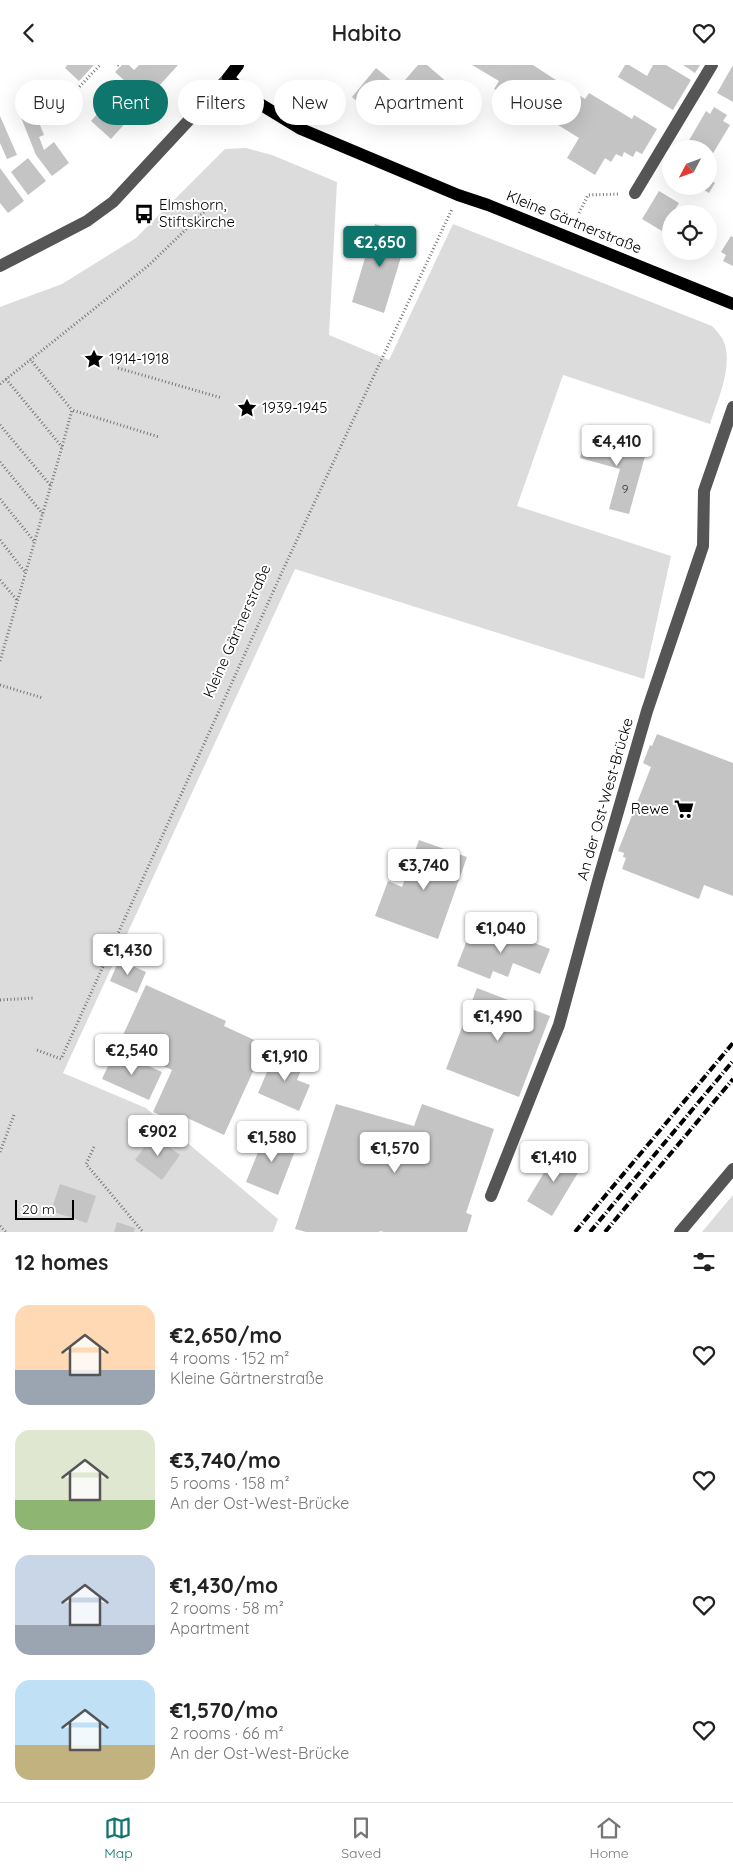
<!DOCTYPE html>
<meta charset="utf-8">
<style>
:root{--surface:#fff;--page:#f2f2f2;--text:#222;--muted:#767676;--line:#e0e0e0;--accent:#0f766e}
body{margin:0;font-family:Quicksand,sans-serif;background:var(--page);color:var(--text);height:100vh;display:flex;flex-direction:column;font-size:19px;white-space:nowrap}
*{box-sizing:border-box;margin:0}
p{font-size:16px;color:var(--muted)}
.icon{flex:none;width:28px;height:28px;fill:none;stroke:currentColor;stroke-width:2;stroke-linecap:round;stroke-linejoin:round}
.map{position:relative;height:1167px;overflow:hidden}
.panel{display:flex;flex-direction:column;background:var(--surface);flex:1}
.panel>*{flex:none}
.guide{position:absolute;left:15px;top:15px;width:704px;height:45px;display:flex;gap:10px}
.needle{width:32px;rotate:229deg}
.controls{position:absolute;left:662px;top:75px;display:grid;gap:10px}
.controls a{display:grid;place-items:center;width:55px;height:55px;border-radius:50%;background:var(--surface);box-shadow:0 5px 20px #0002;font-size:25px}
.scale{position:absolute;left:15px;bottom:12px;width:59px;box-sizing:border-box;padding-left:5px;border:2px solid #000;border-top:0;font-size:14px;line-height:18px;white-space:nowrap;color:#000;-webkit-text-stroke:4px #fff;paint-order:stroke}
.price{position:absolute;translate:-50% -42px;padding:0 11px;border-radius:5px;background:#fff;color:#222;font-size:16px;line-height:32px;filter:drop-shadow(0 1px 2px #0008)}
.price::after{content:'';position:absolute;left:50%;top:30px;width:15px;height:11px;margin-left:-8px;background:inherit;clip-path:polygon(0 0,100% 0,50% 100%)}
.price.current{background:var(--accent);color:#fff}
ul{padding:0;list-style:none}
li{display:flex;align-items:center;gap:15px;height:125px;padding:0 15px}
li span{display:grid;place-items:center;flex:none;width:140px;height:100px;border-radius:15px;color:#555}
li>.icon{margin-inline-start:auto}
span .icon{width:60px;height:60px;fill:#fffc;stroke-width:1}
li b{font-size:21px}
h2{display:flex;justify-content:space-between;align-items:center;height:60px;padding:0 15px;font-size:21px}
.chip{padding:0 18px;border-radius:22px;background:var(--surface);box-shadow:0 5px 20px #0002;font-size:18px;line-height:45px}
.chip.current{background:var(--accent);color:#fff}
header{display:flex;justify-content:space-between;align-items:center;height:65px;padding:0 15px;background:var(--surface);font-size:22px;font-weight:600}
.dock{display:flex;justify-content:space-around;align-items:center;height:70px;border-top:1px solid var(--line);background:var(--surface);font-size:14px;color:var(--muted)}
.dock a{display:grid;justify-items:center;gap:2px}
.dock .current{color:var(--accent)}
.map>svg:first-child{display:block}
.green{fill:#dcdcdc}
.building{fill:#c4c4c4}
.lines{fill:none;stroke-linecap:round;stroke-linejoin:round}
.path{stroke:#777;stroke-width:3;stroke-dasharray:1 2.5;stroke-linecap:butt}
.minor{stroke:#555;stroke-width:12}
.major{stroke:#000;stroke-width:12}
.rail{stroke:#000;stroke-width:4;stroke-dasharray:8 2.5 1 2.5;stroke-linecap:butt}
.labels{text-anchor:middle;stroke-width:4;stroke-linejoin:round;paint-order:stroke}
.number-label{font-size:12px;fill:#313131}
.poi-label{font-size:15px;fill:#000;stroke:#fff;text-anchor:start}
.street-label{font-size:15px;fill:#000;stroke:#fff}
</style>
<header><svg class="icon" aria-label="back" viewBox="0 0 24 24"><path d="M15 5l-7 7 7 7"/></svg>Habito<svg class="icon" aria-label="heart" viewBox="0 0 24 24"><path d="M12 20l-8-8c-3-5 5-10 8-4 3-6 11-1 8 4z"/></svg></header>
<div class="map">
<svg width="733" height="1167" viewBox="0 0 733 1167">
<rect width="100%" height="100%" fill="#fff"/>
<path class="green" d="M246,83L272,90L337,117L329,270L389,295L453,159L712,261C717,266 723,273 725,280C732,305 717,336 710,359L563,310L517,441L671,491L644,614L295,504L63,1008L146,1043L278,1154L273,1167H0V242L62,219L136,173L225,84Z
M733,1130V1167H702Z"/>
<path class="building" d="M67,0H94L79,16L65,3Z
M122,0H129L134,5L139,0H178L111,74L91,56L126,17L115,7Z
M418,0H427L462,30L454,39L462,46L457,53L448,46L441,54L414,31L392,57L371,40L367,45L352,32L376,3L399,22Z
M472,0H533L585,34L589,28L632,54L634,50L657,64L642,89L636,86L633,92L624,87L622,92L616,89L611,97L605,93L595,110L567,93L579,73L513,32L512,34L494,24L499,16Z
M625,0H629L647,11L653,0H666L691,15L673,45L618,12Z
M683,0H700L695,8Z
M733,0V37L717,28Z
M714,42L727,50L723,56L730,60L709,95V84H684L706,46L710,49Z
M34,45L44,70L39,72L44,85L54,77L69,98L52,111L36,90L20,50Z
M0,51L17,90L7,94L0,78Z
M28,93L46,116L28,130L11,107Z
M0,103L24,136L8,148L0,138Z
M709,114L715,118L709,128L697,121H709Z
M677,121H692L688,128Z
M659,126L679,138L662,166L642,154Z
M375,159L408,169L384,248L352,237Z
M731,171L733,172V201L723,196L726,190L721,187Z
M586,368L647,384L629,449L609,444L620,404L580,393Z
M657,669L733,698V831L704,820L699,834L622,804L626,793L623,792L624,788L618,786L651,702L643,698L650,680L652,681Z
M419,775L467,792L438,874L375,851L388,816L402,822Z
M471,865L498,875L501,865L550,884L540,909L513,898L508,912L493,906L490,914L457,901Z
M119,895L146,907L137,928L110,916Z
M146,920L226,956L224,961L265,980L224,1070L183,1051L179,1059L153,1047L172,1005L118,981Z
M477,923L550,951L519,1032L446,1004Z
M115,986L162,1007L149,1035L102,1014Z
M276,986L304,998L297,1015L310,1020L299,1046L258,1028Z
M336,1039L414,1061L422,1039L494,1064L466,1148L472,1150L467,1167H384L380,1166L379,1167H306L295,1164Z
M267,1065L298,1078L278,1130L246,1117Z
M153,1070L180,1090L162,1115L135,1095Z
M557,1086L582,1101L552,1151L527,1136Z
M60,1119L96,1131L87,1158L51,1146Z
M117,1157L135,1163L134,1167H114Z"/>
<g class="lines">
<path class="path" d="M118,0L120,2
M65,37L100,0
M579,148L588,130L620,129
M30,294L72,345
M118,303L222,333
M6,314L62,382
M0,319L149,200L207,144
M0,360L51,421
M0,397L43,449
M0,434L34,476
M0,475L25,507
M0,515L17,535
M0,596L62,382L72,345L159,372
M0,620L43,633
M0,935L34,933
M37,985L61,994L288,494L452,144
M94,1082L86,1099L143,1167
M0,1087L14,1050
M0,1161L6,1167"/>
<path class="minor" d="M635,128L712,0
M0,201L87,156L113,137L228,13
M491,1131L559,960L598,816L647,646L703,481L704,426L733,342
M680,1167L733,1104"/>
<path class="major" d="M238,0L228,13L255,36L301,64L458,130L488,140L733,239"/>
<path class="rail" d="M575,1167L733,978
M590,1167L733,996
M605,1167L733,1014"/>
</g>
<defs>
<symbol id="bus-bare" viewBox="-9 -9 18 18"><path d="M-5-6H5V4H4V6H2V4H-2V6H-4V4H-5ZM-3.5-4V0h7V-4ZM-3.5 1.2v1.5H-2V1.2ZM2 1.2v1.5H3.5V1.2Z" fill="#000" stroke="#fff" stroke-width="2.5" paint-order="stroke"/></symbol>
<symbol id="sight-bare" viewBox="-9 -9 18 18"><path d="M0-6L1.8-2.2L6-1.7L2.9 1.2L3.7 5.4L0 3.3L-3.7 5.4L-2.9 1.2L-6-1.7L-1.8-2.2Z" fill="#000" stroke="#fff" stroke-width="2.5" paint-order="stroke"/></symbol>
<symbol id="supermarket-bare" viewBox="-9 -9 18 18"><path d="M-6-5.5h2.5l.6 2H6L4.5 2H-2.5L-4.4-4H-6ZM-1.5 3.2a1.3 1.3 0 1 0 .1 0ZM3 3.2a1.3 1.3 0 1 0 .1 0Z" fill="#000" stroke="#fff" stroke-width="2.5" paint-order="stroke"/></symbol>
</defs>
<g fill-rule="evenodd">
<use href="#bus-bare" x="130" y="135" width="28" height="28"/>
<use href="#sight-bare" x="80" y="280" width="28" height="28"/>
<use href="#sight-bare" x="233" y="329" width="28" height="28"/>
<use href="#supermarket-bare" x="670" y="730" width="28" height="28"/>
</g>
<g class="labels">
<g class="number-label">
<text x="625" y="428">9</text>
</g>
<g class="poi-label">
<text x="159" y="145">Elmshorn,<tspan x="159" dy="17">Stiftskirche</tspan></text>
<text x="109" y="299">1914-1918</text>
<text x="262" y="348">1939-1945</text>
<text x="669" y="749" text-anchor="end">Rewe</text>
</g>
<g class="street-label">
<text transform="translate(574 157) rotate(22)" y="5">Kleine Gärtnerstraße</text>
<text transform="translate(237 566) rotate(-66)" y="5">Kleine Gärtnerstraße</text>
<text transform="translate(605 734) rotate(-74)" y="5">An der Ost-West-Brücke</text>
</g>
</g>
</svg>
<div class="controls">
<a><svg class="needle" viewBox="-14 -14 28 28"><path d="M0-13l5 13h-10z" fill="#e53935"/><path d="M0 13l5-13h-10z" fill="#767676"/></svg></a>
<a><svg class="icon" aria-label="locate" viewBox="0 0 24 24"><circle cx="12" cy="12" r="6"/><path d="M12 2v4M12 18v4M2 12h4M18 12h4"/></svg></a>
</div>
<div class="scale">20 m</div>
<b class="price current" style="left:380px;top:203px">€2,650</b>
<b class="price" style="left:617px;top:402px">€4,410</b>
<b class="price" style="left:424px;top:826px">€3,740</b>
<b class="price" style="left:501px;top:889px">€1,040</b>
<b class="price" style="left:128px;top:911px">€1,430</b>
<b class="price" style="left:498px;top:977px">€1,490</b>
<b class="price" style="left:132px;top:1011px">€2,540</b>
<b class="price" style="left:285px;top:1017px">€1,910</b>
<b class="price" style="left:158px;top:1092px">€902</b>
<b class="price" style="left:272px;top:1098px">€1,580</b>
<b class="price" style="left:395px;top:1109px">€1,570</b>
<b class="price" style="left:554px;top:1118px">€1,410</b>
<div class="guide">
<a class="chip">Buy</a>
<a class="chip current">Rent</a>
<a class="chip">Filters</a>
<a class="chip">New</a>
<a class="chip">Apartment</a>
<a class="chip">House</a>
</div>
</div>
<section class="panel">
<h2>12 homes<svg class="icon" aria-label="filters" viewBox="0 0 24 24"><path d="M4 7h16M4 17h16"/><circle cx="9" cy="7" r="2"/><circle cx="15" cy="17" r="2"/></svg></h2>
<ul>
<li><span style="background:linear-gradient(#ffd9b3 65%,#9aa5b1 0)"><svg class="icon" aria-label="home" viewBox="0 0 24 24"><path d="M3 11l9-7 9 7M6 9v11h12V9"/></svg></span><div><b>€2,650/mo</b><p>4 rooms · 152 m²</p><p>Kleine Gärtnerstraße</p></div><svg class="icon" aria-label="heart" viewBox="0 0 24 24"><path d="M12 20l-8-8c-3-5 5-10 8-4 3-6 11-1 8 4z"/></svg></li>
<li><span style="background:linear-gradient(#dfe7d0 70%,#8fb573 0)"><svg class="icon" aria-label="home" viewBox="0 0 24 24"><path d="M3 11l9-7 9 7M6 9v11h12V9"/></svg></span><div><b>€3,740/mo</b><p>5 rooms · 158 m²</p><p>An der Ost-West-Brücke</p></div><svg class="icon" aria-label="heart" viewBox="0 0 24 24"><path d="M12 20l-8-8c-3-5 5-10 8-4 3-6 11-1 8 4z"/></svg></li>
<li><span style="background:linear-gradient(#c9d6e8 70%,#9aa5b1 0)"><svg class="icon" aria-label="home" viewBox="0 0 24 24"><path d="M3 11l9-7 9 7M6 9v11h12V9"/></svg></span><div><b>€1,430/mo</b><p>2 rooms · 58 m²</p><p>Apartment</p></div><svg class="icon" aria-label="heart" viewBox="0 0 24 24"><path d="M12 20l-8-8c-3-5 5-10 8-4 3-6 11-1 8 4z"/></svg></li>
<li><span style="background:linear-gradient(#bfe0f5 65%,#c2b280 0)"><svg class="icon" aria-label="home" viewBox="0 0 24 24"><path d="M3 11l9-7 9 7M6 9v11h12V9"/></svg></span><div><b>€1,570/mo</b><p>2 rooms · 66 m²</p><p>An der Ost-West-Brücke</p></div><svg class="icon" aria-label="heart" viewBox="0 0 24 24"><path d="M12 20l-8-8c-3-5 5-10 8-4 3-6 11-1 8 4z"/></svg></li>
</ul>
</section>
<nav class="dock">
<a class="current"><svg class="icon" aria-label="map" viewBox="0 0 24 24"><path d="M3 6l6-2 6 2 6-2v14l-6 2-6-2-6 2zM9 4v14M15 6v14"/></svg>Map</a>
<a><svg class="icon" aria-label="saved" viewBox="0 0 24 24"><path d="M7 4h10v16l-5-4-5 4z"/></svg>Saved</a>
<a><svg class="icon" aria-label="home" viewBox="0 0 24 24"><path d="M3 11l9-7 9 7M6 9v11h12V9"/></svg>Home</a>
</nav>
